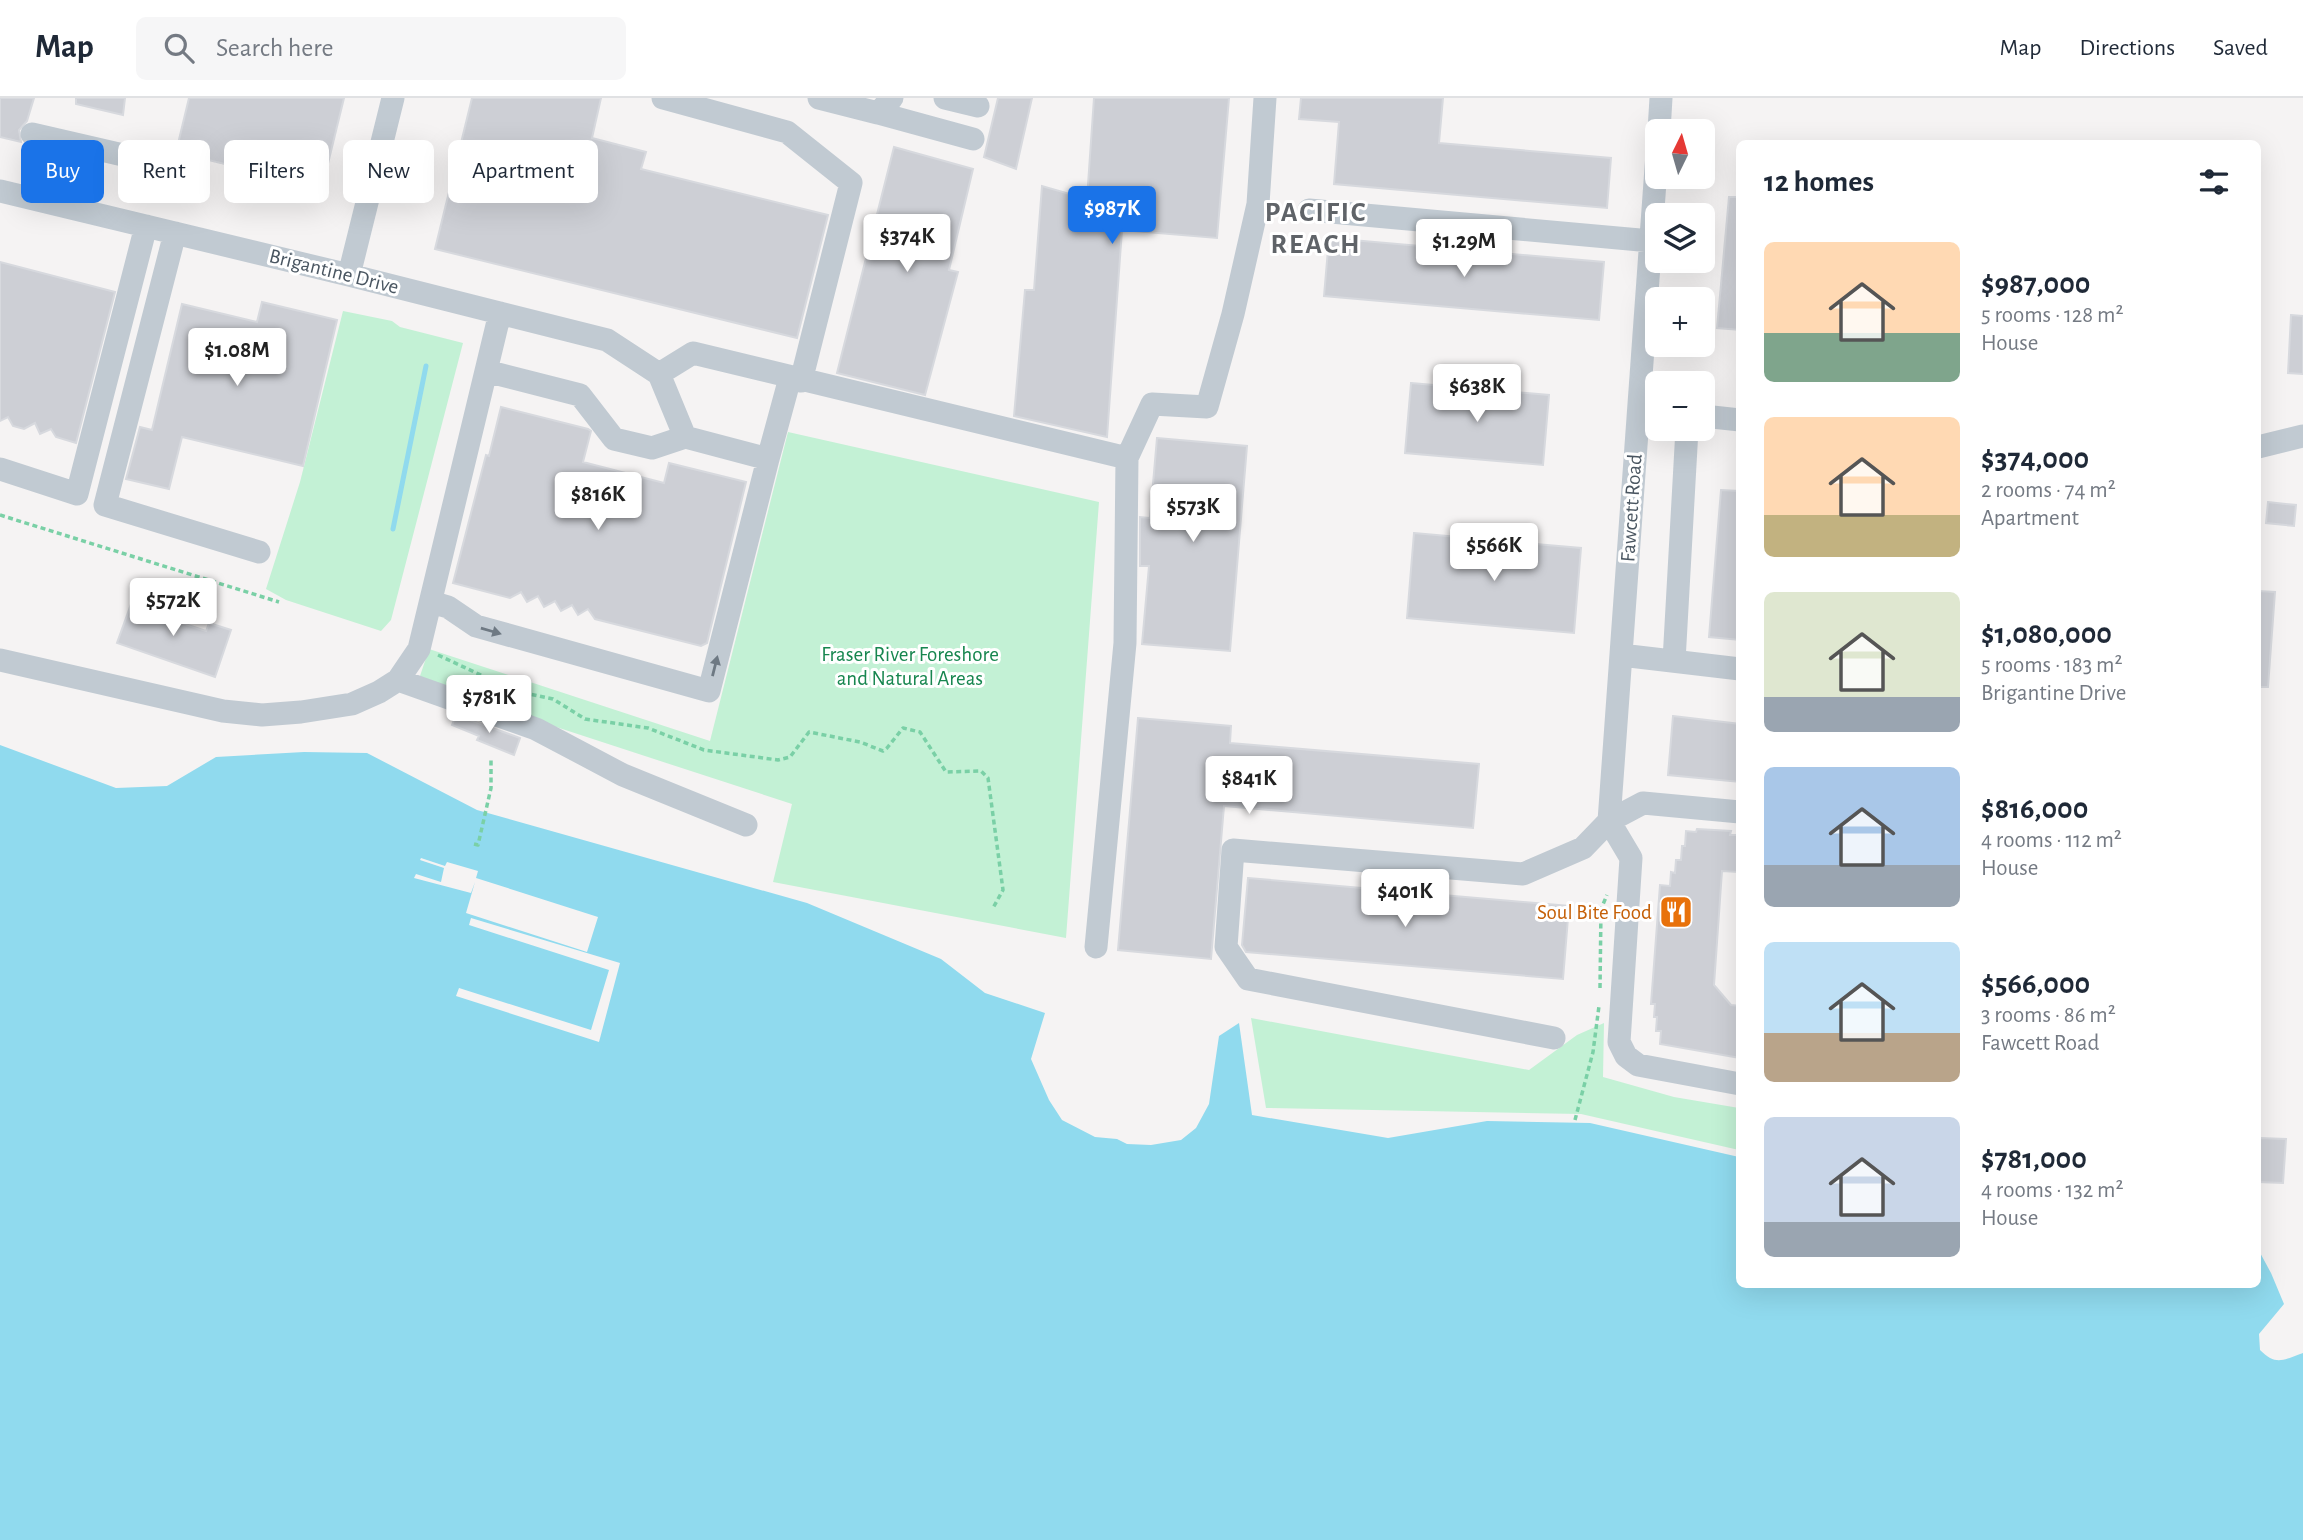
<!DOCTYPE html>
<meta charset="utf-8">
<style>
:root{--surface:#fff;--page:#f6f6f7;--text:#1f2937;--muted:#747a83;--line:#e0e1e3;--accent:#1a73e8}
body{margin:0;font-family:"Alegreya Sans",sans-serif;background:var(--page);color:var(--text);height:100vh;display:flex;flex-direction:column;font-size:26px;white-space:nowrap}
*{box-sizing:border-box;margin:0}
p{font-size:23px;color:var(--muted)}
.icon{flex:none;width:38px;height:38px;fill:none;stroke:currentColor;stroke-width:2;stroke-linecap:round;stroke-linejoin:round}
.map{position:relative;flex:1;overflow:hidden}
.panel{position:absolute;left:1736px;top:42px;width:525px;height:1148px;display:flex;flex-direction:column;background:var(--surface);border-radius:10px;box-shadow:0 7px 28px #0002}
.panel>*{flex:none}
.top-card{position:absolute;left:21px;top:42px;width:665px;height:63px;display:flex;gap:14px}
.needle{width:46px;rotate:5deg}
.tools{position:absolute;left:1645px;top:21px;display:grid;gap:14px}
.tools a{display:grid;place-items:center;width:70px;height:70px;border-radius:10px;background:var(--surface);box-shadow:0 7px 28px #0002;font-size:35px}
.price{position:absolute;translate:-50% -60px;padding:0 16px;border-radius:7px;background:#fff;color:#222;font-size:23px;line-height:46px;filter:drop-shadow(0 2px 4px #0008)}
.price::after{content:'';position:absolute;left:50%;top:42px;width:21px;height:16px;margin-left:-10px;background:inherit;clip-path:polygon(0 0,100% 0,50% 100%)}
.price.selected{background:var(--accent);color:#fff}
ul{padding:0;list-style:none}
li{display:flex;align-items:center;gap:21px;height:175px;padding:0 28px}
li span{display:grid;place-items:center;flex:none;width:196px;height:140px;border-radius:10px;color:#555}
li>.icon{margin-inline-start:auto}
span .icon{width:84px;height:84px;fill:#fffc;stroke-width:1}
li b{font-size:30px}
h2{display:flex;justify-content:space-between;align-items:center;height:84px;padding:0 28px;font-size:30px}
.pill{padding:0 24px;border-radius:10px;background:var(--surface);box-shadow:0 7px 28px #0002;font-size:24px;line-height:63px}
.pill.selected{background:var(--accent);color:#fff}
header{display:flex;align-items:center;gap:42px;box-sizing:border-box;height:98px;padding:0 35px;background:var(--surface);border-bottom:2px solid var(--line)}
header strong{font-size:33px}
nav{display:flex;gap:38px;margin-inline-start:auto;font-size:24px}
.search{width:490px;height:63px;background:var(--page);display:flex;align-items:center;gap:18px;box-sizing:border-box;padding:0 24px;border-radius:10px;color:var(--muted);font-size:26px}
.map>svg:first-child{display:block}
.green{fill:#c3f1d5}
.water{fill:#90daee}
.pier{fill:#f5f3f3}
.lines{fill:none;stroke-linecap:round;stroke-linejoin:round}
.stream{stroke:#90daee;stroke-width:5}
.building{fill:#cdcfd5;stroke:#d7d9de;stroke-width:2}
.path{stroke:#7ad0a6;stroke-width:3.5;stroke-dasharray:5 3.5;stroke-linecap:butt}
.minor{stroke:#c1cad2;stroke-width:23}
.oneway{fill:#6e7983}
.labels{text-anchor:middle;stroke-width:6;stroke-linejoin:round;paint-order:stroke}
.street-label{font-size:21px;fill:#4a5661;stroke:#fff}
.park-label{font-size:21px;fill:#17864f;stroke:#fff}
.food-label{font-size:21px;fill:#c56008;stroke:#fff;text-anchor:end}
.district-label{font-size:28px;font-weight:bold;letter-spacing:2px;fill:#5f6368;stroke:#fff}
</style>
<header>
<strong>Map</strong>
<div class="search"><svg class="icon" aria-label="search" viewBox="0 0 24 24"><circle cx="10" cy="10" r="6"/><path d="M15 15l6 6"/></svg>Search here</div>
<nav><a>Map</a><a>Directions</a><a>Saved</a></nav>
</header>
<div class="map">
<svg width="2303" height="1442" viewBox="0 0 2303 1442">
<rect width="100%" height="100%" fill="#f5f3f3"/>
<path class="green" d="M343,213L392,223L400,229L463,245L391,522L381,533L286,502L266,491L300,384Z
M788,334L1099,404L1066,840L773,784L792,706L418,584L429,551L710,643Z
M1251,920L1529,972L1577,937L1604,925L1603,979L1674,999L1739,1010V1052L1581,1016L1266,1010Z"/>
<path class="water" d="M0,647L116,690L167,688L216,659L304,654L367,655L477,712L807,805L941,861L985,895L1045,915L1031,961L1049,1002L1062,1022L1095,1039L1117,1041L1127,1046L1151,1047L1181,1042L1196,1030L1209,1006L1219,938L1239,925L1252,1017L1388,1040L1487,1023L1590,1025L1739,1059L1740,1186H2258V1151L2271,1175L2284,1206L2259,1236L2260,1252C2276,1268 2283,1262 2303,1255V1442H0Z"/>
<path class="pier" d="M421,760L445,768L447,764L478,773L476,780L598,819L587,854L466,815L475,784L471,795L414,780L416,776L441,784L444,770L420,762Z
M471,820L620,865L599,944L456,898L459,890L591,932L609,872L469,827Z"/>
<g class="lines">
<path class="stream" d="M393,431L426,268"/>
</g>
<path class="building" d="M0,0H34L27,23L19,32L21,44L0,39Z
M76,0H125L123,17L76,6Z
M189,0H344L322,90L176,54Z
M472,0H601L592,40L646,54L641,71L828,117L797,240L435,151Z
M998,0H1032L1016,71L984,59Z
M1094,0H1229L1217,140L1122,132L1107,339L1014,318L1025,192H1034L1042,88L1087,101Z
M1301,0H1443L1439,45L1611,60L1607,110L1334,86L1339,24L1299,21Z
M894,49L973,71L949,172L958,174L925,297L837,275Z
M1729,99H1740V232L1717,230Z
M1329,140L1604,164L1599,222L1324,198Z
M0,164L115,194L76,345L56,339L51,331L40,336L35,325L24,331L13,328L8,319L0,323Z
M262,204L337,222L303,368L182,339L169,391L126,381L140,329L152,332L182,206L257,224Z
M2291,217L2303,218V276L2288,275Z
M1411,285L1549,297L1543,367L1405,355Z
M501,309L588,331L591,333L583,364L664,385L669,365L746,384L707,545L701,548L595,521L588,511L578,517L572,507L561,513L555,503L544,509L538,498L527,504L521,494L510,500L453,485L486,357L489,358Z
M1157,340L1247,348L1230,553L1142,546L1149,468H1140V419L1150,420Z
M1721,392L1740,393V542L1709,539Z
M2268,404L2296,407L2294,428L2266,425Z
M1414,435L1581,450L1574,535L1407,520Z
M2258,493L2275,494L2268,589H2258Z
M135,495L160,504L156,516L206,533L209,525L231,532L215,579L117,545Z
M456,617L520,640L514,657L477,642L479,638L452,627Z
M1673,618L1740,626V684L1668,677Z
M1138,620L1231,628L1230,645L1479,666L1473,730L1224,708L1211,861L1118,852Z
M1697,731L1731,733L1730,737H1738V774L1722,773L1714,887L1731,907L1740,908V960L1660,946L1661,933H1656L1657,919H1654L1655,906H1651L1660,787L1670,788L1671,774L1675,775L1676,762H1681L1682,748H1685L1686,733L1696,734Z
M1248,780L1569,808L1563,881L1246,854L1242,847Z
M2259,1040L2286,1041L2283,1085L2258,1084Z"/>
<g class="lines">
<path class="path" d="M0,417L279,504
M438,557L515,593L553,601L585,621L648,630L704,652L778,662L790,659L809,634L860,644L883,653L887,650L903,630L920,634L946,674L981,673L988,680L1003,792L993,810
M474,746L478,747L491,690V660
M1600,890L1601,811L1607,797
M1575,1022L1593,954L1599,908"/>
<path class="minor" d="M663,0L787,34L851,85L801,283
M819,0L878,15L892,0
M945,0L978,8
M878,15L973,41
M1659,33L1661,0
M32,36L123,57
M0,93L349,177L607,242L659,276
M1309,112L1651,143
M175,135L105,407L259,454
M349,177L393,0
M486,273L580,297L614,341L652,350L685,339L768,361L790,280
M659,276L693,255L1127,360L1125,545L1096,849
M659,276L685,339
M1703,318L1740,322
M2258,349L2303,338
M1127,360L1152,306L1207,309L1233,216L1258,106L1265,0
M0,371L77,396L146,128
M431,504L448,509L476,528L709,593L768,361
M1621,557L1740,571
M0,562L223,613L262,617L301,614L352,606L379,594L398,582L419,551L500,215
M1674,563L1687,331
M398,582L536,631L623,677L746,727
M1609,723L1657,56
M1609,723L1631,760L1619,944L1626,958L1638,967L1740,986
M1554,940L1248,881L1226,849L1233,752L1523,776L1583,750L1609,723L1643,705L1740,714"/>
</g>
<defs><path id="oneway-solid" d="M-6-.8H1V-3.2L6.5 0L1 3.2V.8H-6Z" transform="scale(1.75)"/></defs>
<g class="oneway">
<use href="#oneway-solid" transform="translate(491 533) rotate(16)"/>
<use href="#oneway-solid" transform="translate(715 568) rotate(-76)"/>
</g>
<defs>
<symbol id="restaurant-square" viewBox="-11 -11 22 22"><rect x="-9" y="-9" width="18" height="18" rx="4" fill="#e8710a" stroke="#fff"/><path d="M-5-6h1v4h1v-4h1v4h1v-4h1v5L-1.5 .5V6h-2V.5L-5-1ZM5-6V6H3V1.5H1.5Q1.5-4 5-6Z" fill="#fff"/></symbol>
</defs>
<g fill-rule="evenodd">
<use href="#restaurant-square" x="1657" y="795" width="38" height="38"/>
</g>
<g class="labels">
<g class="street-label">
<text transform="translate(334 173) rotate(14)" y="7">Brigantine Drive</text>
<text transform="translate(1631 410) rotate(-86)" y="7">Fawcett Road</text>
</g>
<g class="park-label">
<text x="910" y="563">Fraser River Foreshore<tspan x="910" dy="24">and Natural Areas</tspan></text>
</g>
<g class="food-label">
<text x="1652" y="821">Soul Bite Food</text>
</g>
<g class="district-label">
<text x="1316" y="123">PACIFIC<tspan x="1316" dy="32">REACH</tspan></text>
</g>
</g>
</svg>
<div class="tools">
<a><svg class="needle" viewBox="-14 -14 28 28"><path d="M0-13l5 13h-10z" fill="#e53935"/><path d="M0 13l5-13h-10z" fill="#747a83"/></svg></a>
<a><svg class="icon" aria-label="layers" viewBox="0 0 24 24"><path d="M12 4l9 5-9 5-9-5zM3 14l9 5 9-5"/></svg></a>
<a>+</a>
<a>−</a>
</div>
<b class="price selected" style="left:1112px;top:148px">$987K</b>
<b class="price" style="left:907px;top:176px">$374K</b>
<b class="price" style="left:1464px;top:181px">$1.29M</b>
<b class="price" style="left:237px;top:290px">$1.08M</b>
<b class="price" style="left:1477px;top:326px">$638K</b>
<b class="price" style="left:598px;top:434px">$816K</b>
<b class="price" style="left:1193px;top:446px">$573K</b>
<b class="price" style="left:1494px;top:485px">$566K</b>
<b class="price" style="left:173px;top:540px">$572K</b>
<b class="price" style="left:489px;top:637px">$781K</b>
<b class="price" style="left:1249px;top:718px">$841K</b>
<b class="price" style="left:1405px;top:831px">$401K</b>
<div class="top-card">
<a class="pill selected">Buy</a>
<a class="pill">Rent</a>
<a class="pill">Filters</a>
<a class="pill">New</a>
<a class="pill">Apartment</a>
</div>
<section class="panel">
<h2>12 homes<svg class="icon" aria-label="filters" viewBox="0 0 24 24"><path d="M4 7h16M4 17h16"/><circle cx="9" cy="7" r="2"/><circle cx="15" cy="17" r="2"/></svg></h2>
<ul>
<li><span style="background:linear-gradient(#ffd9b3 65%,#7fa58c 0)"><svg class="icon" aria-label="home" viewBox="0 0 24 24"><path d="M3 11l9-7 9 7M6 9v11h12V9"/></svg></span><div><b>$987,000</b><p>5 rooms · 128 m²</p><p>House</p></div></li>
<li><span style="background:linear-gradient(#ffd9b3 70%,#c2b280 0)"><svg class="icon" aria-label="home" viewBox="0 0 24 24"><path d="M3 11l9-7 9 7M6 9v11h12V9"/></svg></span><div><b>$374,000</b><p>2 rooms · 74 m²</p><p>Apartment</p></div></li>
<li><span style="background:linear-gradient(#dfe7d0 75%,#9aa5b1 0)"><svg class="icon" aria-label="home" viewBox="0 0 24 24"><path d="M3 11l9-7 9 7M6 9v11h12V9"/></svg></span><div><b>$1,080,000</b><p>5 rooms · 183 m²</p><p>Brigantine Drive</p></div></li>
<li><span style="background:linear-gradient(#a9c7e8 70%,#9aa5b1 0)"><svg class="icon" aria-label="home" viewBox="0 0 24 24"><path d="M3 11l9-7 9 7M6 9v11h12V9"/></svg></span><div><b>$816,000</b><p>4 rooms · 112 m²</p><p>House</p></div></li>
<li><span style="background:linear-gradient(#bfe0f5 65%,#b9a48a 0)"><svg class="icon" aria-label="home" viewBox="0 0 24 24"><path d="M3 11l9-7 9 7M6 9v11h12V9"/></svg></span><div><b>$566,000</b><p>3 rooms · 86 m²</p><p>Fawcett Road</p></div></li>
<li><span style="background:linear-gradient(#c9d6e8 75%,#9aa5b1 0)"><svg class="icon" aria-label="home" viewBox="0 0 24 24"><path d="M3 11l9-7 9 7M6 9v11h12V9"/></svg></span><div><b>$781,000</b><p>4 rooms · 132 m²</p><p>House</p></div></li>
</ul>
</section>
</div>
